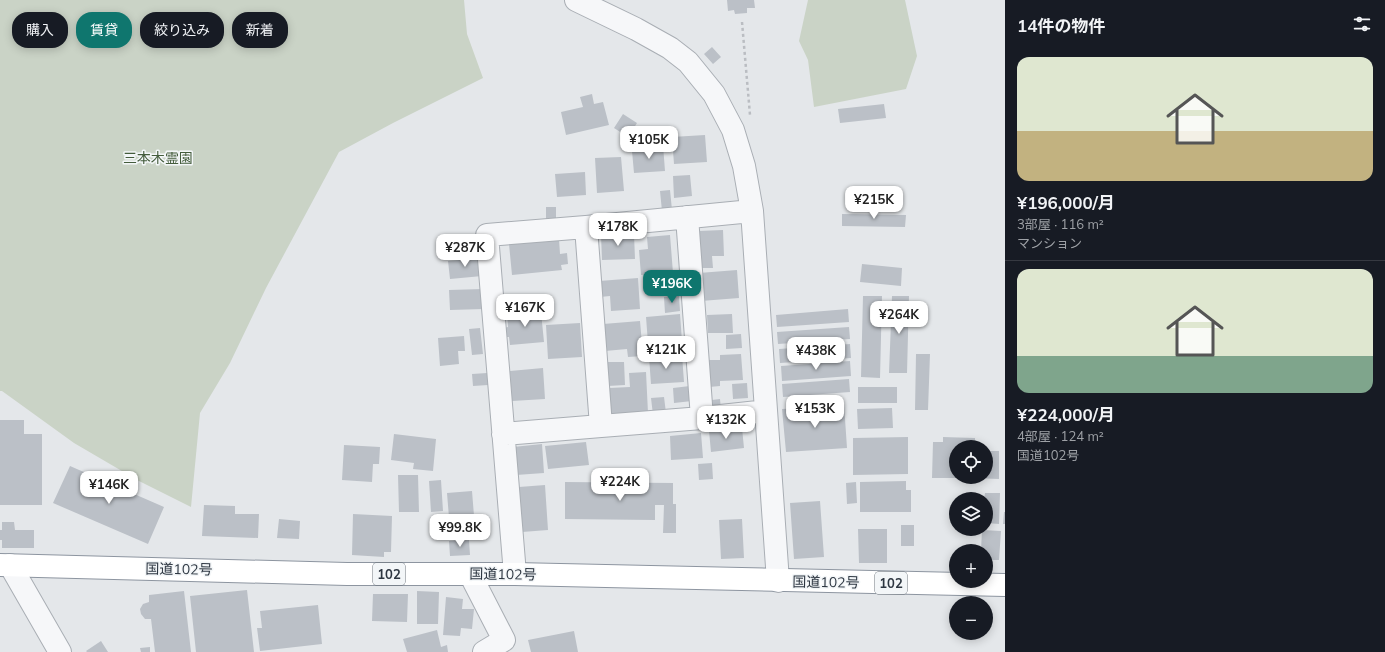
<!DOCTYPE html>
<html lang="ja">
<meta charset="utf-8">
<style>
:root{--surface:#171b24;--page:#20242c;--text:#f1f3f6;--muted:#9ea1a6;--line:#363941;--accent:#0f766e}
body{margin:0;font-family:Mulish,"Noto Sans JP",sans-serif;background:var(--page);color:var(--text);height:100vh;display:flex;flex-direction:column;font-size:15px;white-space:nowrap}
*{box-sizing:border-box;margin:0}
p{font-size:13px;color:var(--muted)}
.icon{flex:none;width:22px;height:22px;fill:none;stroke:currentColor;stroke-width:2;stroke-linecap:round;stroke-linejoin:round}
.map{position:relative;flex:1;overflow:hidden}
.sheet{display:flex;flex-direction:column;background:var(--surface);width:380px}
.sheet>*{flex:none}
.top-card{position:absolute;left:12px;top:12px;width:380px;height:36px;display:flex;gap:8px}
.buttons{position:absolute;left:949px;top:440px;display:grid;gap:8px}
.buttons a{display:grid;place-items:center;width:44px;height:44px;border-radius:50%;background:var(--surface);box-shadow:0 2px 10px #0003;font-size:20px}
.price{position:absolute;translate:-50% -34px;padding:0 9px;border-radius:8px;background:#fff;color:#222;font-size:13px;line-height:26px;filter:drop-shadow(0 1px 2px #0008)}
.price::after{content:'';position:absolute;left:50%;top:24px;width:12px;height:9px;margin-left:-6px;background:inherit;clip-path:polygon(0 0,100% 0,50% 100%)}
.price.on{background:var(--accent);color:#fff}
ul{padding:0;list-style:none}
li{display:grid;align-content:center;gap:8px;height:212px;padding:0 12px}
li+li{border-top:1px solid var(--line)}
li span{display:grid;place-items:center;height:124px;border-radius:12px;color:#555}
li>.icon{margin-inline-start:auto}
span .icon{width:72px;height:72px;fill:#fffc;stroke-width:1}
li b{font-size:17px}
h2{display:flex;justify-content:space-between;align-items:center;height:48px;padding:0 12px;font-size:17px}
.tag{padding:0 14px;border-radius:16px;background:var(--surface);box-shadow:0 2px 10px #0003;font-size:14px;line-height:36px}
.tag.on{background:var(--accent);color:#fff}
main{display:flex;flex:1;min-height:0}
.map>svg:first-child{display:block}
.green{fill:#cad3c6}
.building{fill:#bbc0c7}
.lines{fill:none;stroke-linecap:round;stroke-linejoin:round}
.minor-casing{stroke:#a9aeb4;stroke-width:24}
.highway-casing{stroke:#8d95a0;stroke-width:24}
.path{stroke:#babdc2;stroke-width:2.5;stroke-dasharray:3 3;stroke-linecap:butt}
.minor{stroke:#f6f7f9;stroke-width:22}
.highway{stroke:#fff;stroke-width:22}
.labels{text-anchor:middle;stroke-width:3;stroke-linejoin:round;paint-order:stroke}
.shield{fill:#f3f6f8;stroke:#687078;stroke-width:1}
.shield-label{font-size:13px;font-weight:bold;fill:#2d3641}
.park-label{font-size:14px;fill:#445c3c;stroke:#f3f6f8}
.street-label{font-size:14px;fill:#2d3641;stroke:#f3f6f8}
</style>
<main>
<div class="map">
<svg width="1005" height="652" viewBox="0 0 1005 652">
<rect width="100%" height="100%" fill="#e4e7ea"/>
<path class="green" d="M0,0H464L467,34L483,78L393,123L339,152L266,288L230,363L200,413L191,507L139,481L74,443L2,391H0Z
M808,0H905L917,56L906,89L814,107L808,60L799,41Z"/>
<path class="building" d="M727,0H754L755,8H747V13L735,14L734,10L728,11Z
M712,47L721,57L713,64L704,54Z
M592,94L594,104L603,102L609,125L566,135L561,112L583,107L580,97Z
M884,104L886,118L840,123L838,109Z
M623,114L637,123L628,137L614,128Z
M705,135L707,162L674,164L672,137Z
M663,145L665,171L634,173L632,151L653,149V146Z
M621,157L624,191L597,193L595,158Z
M585,172L586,195L557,197L555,174Z
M690,175L692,196L674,198L673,176Z
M670,190L672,210L662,211L660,191Z
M546,207H556V220H546Z
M842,214L906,215L905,227L842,226Z
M723,230L724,256H712L713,268H700L698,231Z
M634,234L635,259L602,260L601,235Z
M670,235L673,273L641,275L639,250L648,249L647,237Z
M559,239L560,254L567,253L568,264L561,265L562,270L512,275L509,244Z
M480,258L482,276L450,279L448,261Z
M862,264L902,268L901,286L860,282Z
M737,270L739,298L701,301L699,273Z
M638,278L640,309L611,311L610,296L600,297L599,281Z
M483,289L484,309L450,310L449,290Z
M679,296L680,311L665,313L664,297Z
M863,296H882L880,378L861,377Z
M892,296H909L907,373H889Z
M514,300L515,312L503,313L502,302Z
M848,309L849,322L777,327L776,315Z
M541,312L544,342L510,345L509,337H504V328L508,327L507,314Z
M680,314L682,341L648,343L646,317Z
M732,314L733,333H708L707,315Z
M640,321L643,356L628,357L627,349L605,351L603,324Z
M580,323L582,357L548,359L546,325Z
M849,327L850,339L778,344L777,332Z
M480,328L483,354L472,355L469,329Z
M741,334L742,348L726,349V335Z
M464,336L465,351H458L459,364L440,366L438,338Z
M850,344L851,358L780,363L779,349Z
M741,354L743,380L720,381V386L709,387L707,360H720V355Z
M916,354H930L928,410H915Z
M682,355L684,382L651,384L649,357Z
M850,361L851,376L782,381L781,366Z
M607,362H624L625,385L608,386Z
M543,368L545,399L512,401L510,371Z
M646,372L648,413L610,415L609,388L630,387L629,373Z
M487,373L488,385L473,386L472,374Z
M849,379L850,392L783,397L782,384Z
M747,383L748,398L733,399L732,384Z
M690,386L692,401L674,403L673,388Z
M858,387H897V403H858Z
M664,397L666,413L653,415L651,398Z
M720,399L721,410H713L712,400Z
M844,404L847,448L786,452L782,409L801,408L802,414L822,413L821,406Z
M892,408L893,428L858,429L857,409Z
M0,420H24V434H42V505H0Z
M742,428L744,448L711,452L709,431Z
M701,433L703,458L671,460L670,436Z
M394,434L436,439L433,471L413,469L414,463L391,460Z
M908,437V474L853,475V438Z
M943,437L975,438V447H956V478H932L933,442H943Z
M586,442L589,465L548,469L545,446Z
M542,444L544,473L516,475L513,447Z
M344,445L380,447L379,464H373L372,482L342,480Z
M986,451H999V479L973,478V477H986Z
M712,463L713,479L699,480L698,464Z
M70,466L164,507L148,544L53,503Z
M398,475H418L419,512H399Z
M441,480L443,511L431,512L429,481Z
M906,481V490H911V512H860V482Z
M565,482L673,483V504H676V533H663L664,505H655V520L565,519Z
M856,482L857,503L847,504L846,483Z
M545,485L548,530L522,532L519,487Z
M472,491L475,528L450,530L447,493Z
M985,493H1000L999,524L986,523V499H984Z
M820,501L824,557L794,559L790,503Z
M204,505L235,506V514H259L258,538L202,536Z
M1004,512H1005V524H1003Z
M353,514L392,516L391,552H384V557L352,555Z
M279,519L300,521L299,539L277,538Z
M742,519L744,558L721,559L719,520Z
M2,522H14L15,530H34V548H2V540H0V530H2Z
M901,525H914V546H901Z
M858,529H887V563H859Z
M982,530L1001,531L999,560H986V551H981Z
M469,540L470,555L450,556L449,541Z
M247,590L254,652H196L190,596Z
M184,591L191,652H155L151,619H145L141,614L140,609L143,604L149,602V595Z
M417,591L439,592L438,624H417Z
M373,594H408L407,622L372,621Z
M446,597L463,599L462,609H474L472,629L461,628L460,636L443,635Z
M318,605L322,644L260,651L257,628H262L260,611Z
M437,630L441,647L447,645L448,652H407L403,639Z
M574,631L578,652H531L528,640Z
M101,641L108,652H87L86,651Z
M150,647V652H141L140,648Z"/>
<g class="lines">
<defs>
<path id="minor" d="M576,0L636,29L670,48L688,62L714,94L733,130L744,166L752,211L778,581
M702,418L766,411
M601,426L702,418L687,217
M503,434L601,426L586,227
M10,565L60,652
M470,574L504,640L484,652
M515,574L487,235L586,227L752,211"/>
<path id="highway" d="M0,565L347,574H515L1005,585"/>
</defs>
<use href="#minor" class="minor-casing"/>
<use href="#highway" class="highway-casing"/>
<path class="path" d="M742,22L750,115"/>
<use href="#minor" class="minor"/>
<use href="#highway" class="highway"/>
</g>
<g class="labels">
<g class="shield">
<rect x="373" y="563" width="32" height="22" rx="3"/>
<rect x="875" y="572" width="32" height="22" rx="3"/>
</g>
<g class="shield-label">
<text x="389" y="579">102</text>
<text x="891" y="588">102</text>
</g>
<g class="park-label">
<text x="158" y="163">三本木霊園</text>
</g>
<g class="street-label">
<text transform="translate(179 569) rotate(1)" y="5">国道102号</text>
<text transform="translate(503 574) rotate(1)" y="5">国道102号</text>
<text transform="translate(826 582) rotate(1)" y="5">国道102号</text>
</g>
</g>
</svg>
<div class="buttons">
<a><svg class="icon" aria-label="locate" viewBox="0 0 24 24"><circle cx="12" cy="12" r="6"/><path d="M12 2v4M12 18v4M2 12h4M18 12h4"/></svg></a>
<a><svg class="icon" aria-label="layers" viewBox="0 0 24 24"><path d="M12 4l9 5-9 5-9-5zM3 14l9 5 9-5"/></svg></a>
<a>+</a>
<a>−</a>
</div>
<b class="price" style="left:649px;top:160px">¥105K</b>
<b class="price" style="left:874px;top:220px">¥215K</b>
<b class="price" style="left:618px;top:247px">¥178K</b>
<b class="price" style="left:465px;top:268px">¥287K</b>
<b class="price on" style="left:672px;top:304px">¥196K</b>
<b class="price" style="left:525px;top:328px">¥167K</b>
<b class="price" style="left:899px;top:335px">¥264K</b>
<b class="price" style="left:666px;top:370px">¥121K</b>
<b class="price" style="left:816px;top:371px">¥438K</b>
<b class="price" style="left:815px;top:429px">¥153K</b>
<b class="price" style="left:726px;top:440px">¥132K</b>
<b class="price" style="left:620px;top:502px">¥224K</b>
<b class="price" style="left:109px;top:505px">¥146K</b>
<b class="price" style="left:460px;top:548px">¥99.8K</b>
<div class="top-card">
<a class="tag">購入</a>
<a class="tag on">賃貸</a>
<a class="tag">絞り込み</a>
<a class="tag">新着</a>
</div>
</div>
<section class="sheet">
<h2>14件の物件<svg class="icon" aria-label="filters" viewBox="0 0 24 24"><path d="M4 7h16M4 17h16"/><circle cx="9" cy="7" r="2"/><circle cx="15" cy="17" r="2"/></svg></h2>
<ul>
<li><span style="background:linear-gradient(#dfe7d0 60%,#c2b280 0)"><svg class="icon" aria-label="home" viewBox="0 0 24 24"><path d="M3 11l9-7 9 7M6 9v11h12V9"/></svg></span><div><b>¥196,000/月</b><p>3部屋 · 116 m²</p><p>マンション</p></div></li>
<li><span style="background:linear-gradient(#dfe7d0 70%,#7fa58c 0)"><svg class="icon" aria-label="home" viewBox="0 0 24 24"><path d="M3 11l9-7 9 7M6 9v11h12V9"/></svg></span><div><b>¥224,000/月</b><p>4部屋 · 124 m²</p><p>国道102号</p></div></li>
</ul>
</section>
</main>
